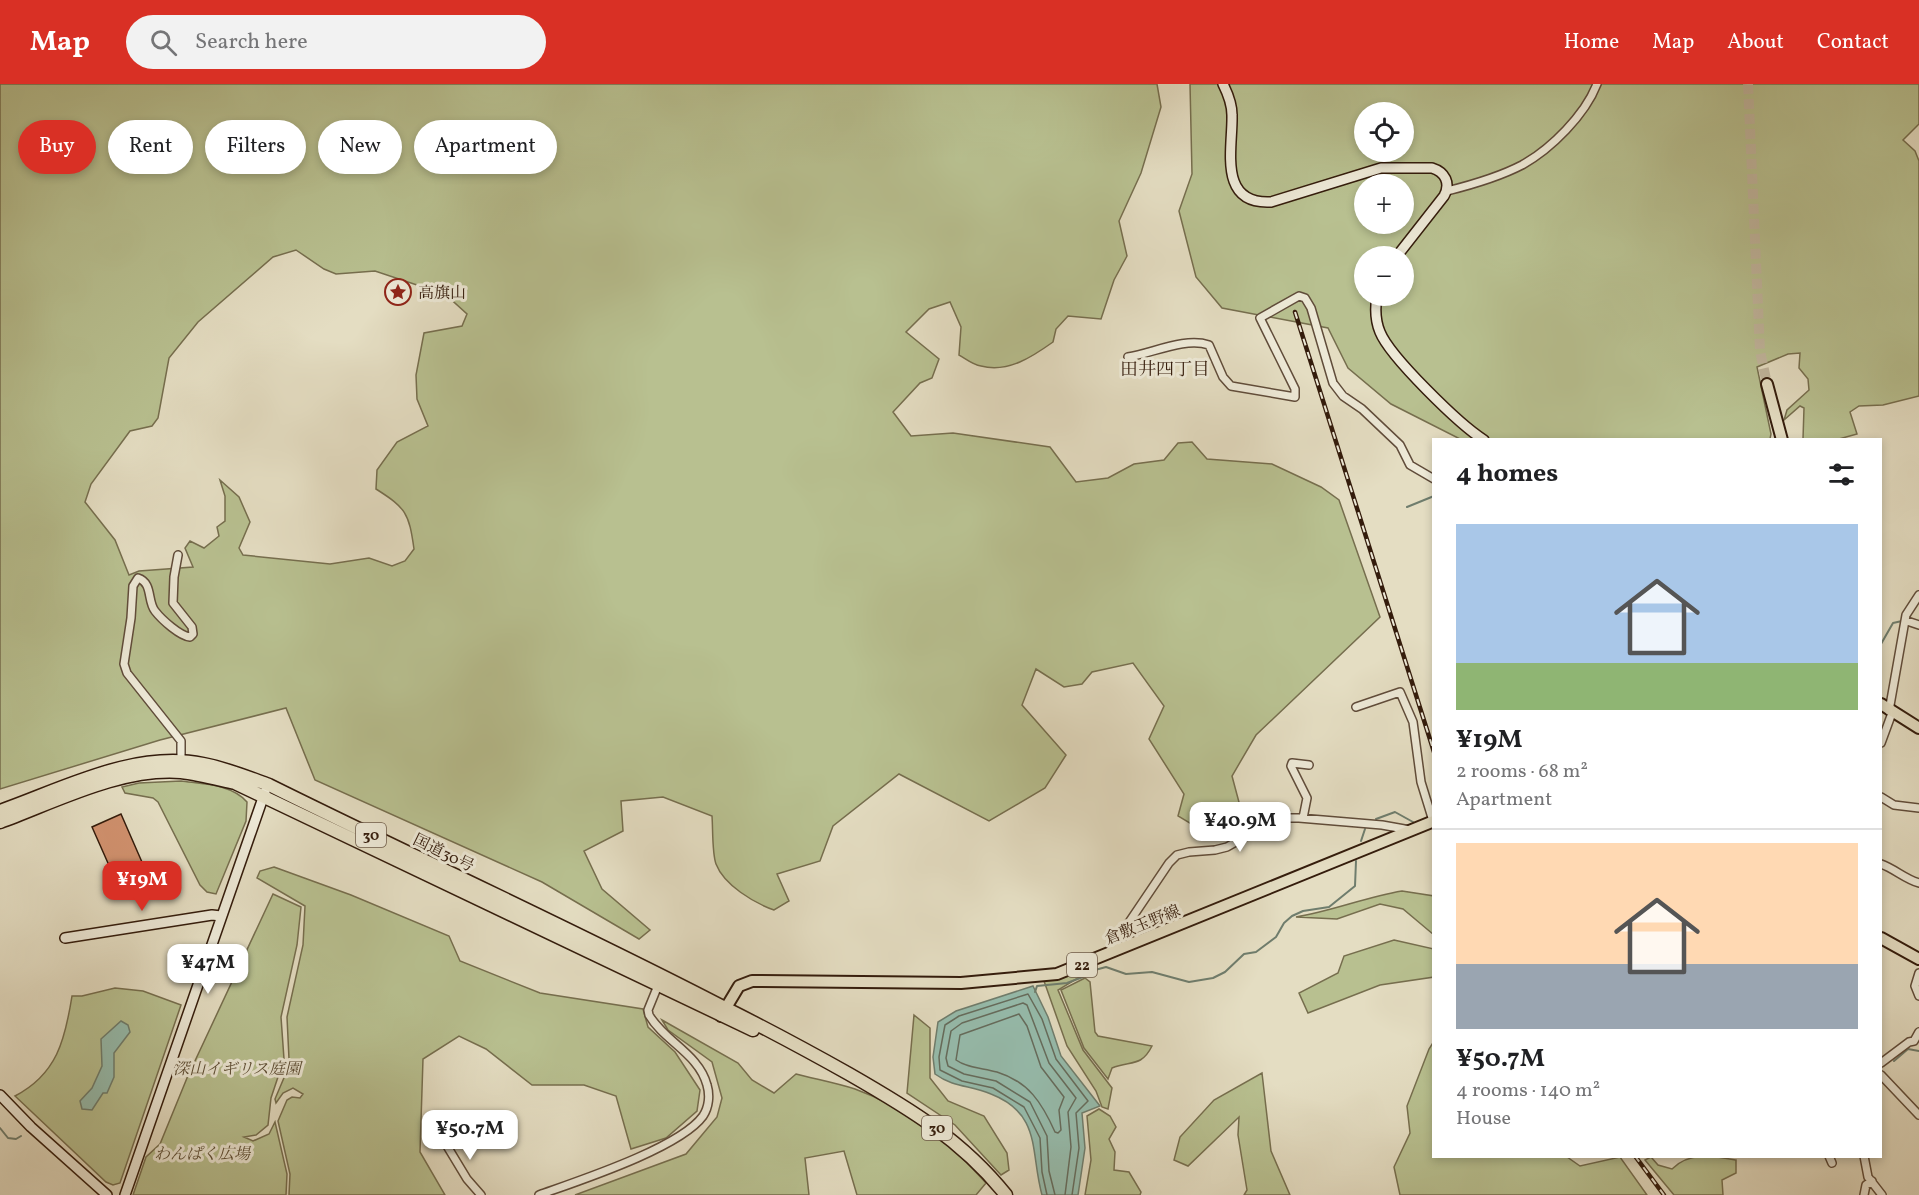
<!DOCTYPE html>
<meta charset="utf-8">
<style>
:root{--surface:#fff;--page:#f2f2f2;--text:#202124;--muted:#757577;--line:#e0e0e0;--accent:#d93025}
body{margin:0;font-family:Vollkorn,"Noto Serif JP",serif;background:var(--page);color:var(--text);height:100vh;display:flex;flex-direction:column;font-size:22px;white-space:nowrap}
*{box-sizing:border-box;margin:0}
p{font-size:20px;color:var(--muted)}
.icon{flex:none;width:33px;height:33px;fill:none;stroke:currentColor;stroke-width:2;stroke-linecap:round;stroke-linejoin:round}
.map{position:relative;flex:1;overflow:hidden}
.panel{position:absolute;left:1432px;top:354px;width:450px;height:720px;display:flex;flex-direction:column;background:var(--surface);border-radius:0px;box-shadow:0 3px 9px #0003}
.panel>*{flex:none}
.top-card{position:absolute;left:18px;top:36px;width:570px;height:54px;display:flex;gap:12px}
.controls{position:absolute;left:1354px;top:18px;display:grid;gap:12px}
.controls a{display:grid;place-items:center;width:60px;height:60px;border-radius:50%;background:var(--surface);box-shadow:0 3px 9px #0003;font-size:30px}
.price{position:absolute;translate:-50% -51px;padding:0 14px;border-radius:12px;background:#fff;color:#222;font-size:20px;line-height:39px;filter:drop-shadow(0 2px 3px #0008)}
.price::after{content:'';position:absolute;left:50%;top:36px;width:18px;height:14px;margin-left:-9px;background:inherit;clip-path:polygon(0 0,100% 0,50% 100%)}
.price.selected{background:var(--accent);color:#fff}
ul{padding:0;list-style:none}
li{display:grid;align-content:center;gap:12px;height:318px;padding:0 24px}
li+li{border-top:2px solid var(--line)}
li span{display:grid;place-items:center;height:186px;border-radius:0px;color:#555}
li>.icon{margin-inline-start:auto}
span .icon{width:108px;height:108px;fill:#fffc;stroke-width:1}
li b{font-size:26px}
h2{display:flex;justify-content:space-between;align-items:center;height:72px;padding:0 24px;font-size:26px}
.pill{padding:0 21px;border-radius:27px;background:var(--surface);box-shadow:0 3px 9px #0003;font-size:21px;line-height:54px}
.pill.selected{background:var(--accent);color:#fff}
header{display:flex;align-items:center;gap:36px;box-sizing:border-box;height:84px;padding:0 30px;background:var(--accent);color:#fff}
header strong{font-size:28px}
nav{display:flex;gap:33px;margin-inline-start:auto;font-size:21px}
.search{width:420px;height:54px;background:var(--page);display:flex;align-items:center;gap:15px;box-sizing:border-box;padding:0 21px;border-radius:33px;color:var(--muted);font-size:22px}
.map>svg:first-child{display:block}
.green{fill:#b8c090;stroke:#766e4e;stroke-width:1.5;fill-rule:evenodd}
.water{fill:#96bdae;stroke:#6f7d6d;stroke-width:1.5}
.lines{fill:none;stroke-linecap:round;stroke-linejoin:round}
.shore{stroke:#656c5d;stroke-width:1.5}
.stream{stroke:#6f7d6d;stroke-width:2}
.building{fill:#d0916e;stroke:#341c0c;stroke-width:1.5}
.primary-tunnel{stroke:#c1b69e;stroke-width:10;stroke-dasharray:10 5;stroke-linecap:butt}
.street-casing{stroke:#604c3a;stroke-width:10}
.secondary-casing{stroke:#341c0c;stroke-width:12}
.primary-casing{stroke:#341c0c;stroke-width:14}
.highway-casing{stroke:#341c0c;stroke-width:15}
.street{stroke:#ede9d7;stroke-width:7}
.secondary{stroke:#ede9d7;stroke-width:9}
.primary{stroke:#e4ddc2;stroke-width:10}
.highway{stroke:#e4ddc2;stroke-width:12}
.rail-casing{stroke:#341c0c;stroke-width:4.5}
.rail{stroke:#ede9d7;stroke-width:2;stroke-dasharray:7;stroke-linecap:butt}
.labels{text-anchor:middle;stroke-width:6;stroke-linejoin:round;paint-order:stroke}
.shield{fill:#ede9d7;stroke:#6c5a49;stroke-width:1.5}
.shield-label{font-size:15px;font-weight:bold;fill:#341c0c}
.poi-label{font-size:16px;fill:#341c0c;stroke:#ede9d7;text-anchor:start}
.street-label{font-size:16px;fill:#341c0c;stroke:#ede9d7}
.park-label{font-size:16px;font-style:italic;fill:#5c4d34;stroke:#ede9d7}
.neighbourhood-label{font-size:18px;fill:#341c0c;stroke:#ede9d7}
</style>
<header>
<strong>Map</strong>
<div class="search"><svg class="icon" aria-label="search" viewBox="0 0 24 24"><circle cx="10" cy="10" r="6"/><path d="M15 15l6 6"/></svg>Search here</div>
<nav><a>Home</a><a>Map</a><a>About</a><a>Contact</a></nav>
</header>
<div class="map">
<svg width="1919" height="1111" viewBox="0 0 1919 1111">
<rect width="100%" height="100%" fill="#e4ddc2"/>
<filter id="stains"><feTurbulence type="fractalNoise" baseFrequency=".00333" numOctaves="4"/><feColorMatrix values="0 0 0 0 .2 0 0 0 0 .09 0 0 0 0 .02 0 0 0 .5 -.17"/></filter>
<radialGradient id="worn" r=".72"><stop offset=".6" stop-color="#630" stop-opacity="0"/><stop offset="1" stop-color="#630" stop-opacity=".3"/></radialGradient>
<path class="green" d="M0,0H1157L1161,23L1141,89L1119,137L1127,172L1114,196L1101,235L1068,232L1056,245L1053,258C1032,273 1008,289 981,282C973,281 966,275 959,271L961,243L950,218L929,225L906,248L939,275L932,294L920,299L893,328L911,352L953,349L1050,363L1076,398L1108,394L1134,380L1164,376L1178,359L1192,358L1207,375L1272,380L1321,403L1339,416L1380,533L1256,651L1232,692L1240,722L1221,737L1198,744L1178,732L1184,710L1149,655L1164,622L1133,579L1092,588L1082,600L1064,603L1036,585L1022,621L1066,671L1045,704L989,737L899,690L833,742L820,777L777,790L789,817L774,826C754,819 724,801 716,780C712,769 713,745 712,732L663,713L621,717L623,747L584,767L602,805L650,846L639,855L542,798L315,696L286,624L160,656L0,705ZM296,166L324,185L336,190L375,187L429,205L446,211L467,230L462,242L424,249L416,291L417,315L428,342L397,358L377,386L376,405C406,424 409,429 414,465L405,477L392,482L369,474L330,480L243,471L239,464L250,438L239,413L220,396L225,412V437L217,443L219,452L204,464L190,457L185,464L193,483L139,487L129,491L115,456L85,418L91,400L130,347L152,342L158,334L169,274L198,238L273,173Z
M1190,0H1919V40L1903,56L1915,67L1919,77V312L1883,321L1859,322L1850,328L1857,350L1839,355H1803L1804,324L1800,322L1784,336L1787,326L1809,306L1808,295L1799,284L1800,269L1788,270L1757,283L1771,350L1770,355H1460L1391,320L1348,284L1328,244L1222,224L1196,193L1179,127L1192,90ZM1365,28H1404V68H1365ZM1365,100H1404V140H1365ZM1365,172H1404V212H1365Z
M181,697C203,700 231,700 247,718L246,737L216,810L207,808L200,801L158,718L153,714L125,709L122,703L139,699Z
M274,783L351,811L449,852L460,877L540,909L643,925L648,943L675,968L700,1006L697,1027L666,1054L631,1065L616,1012L584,1001H532L486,965L459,952L423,975L420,1068L445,1111H289L290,1090L278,1037L287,1016L292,1013L300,1014L303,1010L293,1004L283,1009L276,1019L275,1015L286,989L289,975L287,933L303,861L305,822L257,794L260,787Z
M1402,807L1434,812V851L1403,825L1380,820L1337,835L1296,833C1332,827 1366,813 1402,807Z
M273,810L301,823L297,861L281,933L284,975L271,1014L268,1041L256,1051L244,1053L253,1057L269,1050L275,1038L287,1090L286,1111H133L146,1073L160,1060L187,994Z
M1394,856L1434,865V893L1380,901L1308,929L1299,909L1338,889L1344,872Z
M1081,888L1083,891L1058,906L1083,966L1112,1004L1108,1025L1102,1023L1096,1007L1067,962L1044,897Z
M1085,894L1090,898L1095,948L1098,952L1152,962C1141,984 1130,976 1112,984L1108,995L1084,964L1061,906Z
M115,904L143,907L181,921L120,1099L113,1101L106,1098L15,1012C57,990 65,956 72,912H82Z
M914,931L930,944V994L948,1017L984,1032L1007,1069L1009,1086L1001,1091L955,1041L907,1009Z
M662,936L738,979L752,996L774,1009L796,990C815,995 836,999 855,1005C910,1025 947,1056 986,1099L976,1111H857L844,1067L805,1074L809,1111H575L686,1070L717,1033L722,1014L712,978L668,946Z
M1434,957V1072L1567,1073L1580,1082L1620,1073L1647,1111H1400L1394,1083L1410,1049L1407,1022L1429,965Z
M1262,989L1271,1067L1290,1111H1244L1247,1106L1238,1051L1239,1033L1188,1082L1174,1076L1180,1053L1214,1016Z
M1099,1025L1110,1032L1116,1043L1109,1055L1115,1068L1114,1086L1129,1088L1141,1108L1140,1111H1085L1091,1076L1087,1032Z
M1651,1073L1658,1081L1672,1085C1690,1067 1714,1072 1736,1076V1089L1722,1096L1723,1111H1674L1645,1076Z"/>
<path class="water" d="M1033,902L1048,933L1061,972L1100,1022L1082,1029L1085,1064L1078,1111H1042C1030,1068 1042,1030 991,1010C971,1001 954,1004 935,990L933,973L938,938L956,927Z
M121,937L128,941L130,948L114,969V993L107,1009H103L92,1026L82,1025L80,1017L92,1004L102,982L101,955Z"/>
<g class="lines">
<path class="shore" d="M1019,930L1027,942L1041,983L1064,1013L1059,1026L1061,1046L1058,1049L1055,1048C1042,1019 1029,998 997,988C983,984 967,984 956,976L960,951Z
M1047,1111L1042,1088L1040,1054L1024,1023L993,1004L962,997L940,986L939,973L945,941L959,932L1028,910L1042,935L1056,975L1088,1017L1076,1029L1079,1064L1072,1111
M1055,1111L1049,1087L1047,1052L1030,1018L996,997L964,990L948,982L946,974L951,947L962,939L1023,919L1027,921L1049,979L1076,1014L1068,1028L1071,1063L1065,1111"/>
<path class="stream" d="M1407,423L1434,412
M1881,560L1893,539L1902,537
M1376,735L1395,728L1413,738
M1361,757L1365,745
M1095,886L1106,883L1126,890L1152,888L1189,898L1213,894L1225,888L1244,870L1256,868L1276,853L1284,839L1292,832L1303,827L1329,823L1355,802L1356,777
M1035,908L1037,902L1067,899L1083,893
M1894,977L1908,965L1919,967
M0,1044L8,1054L16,1055L21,1052"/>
</g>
<path class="building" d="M121,730L152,801L123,813L92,743Z"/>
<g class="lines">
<path class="primary-tunnel" d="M1748,0L1760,267L1767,300"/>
<defs>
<path id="street" d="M1447,107C1471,101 1499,93 1522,81C1551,65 1585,31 1597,0
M1128,273C1153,269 1185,253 1209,261L1223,293L1231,302L1295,313V305L1260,234L1299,212L1305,214L1311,224L1333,299L1343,312L1362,325L1400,361L1410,381L1434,395
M178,471L174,493L173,519L192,543L193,550L190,553C180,552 162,536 155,527C147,517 153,499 138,494L133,502L131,534L124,580L127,589L181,657V680
M1907,537L1919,541
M1356,623L1400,608L1413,638L1421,698L1433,737
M1889,627L1906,531L1919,511
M1881,659L1892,629
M1881,713L1894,721L1919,724
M1303,734L1307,714L1291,682L1292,679L1309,681
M1881,780C1895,785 1905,795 1919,799
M1109,868L1169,779L1177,771L1189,768L1215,766L1227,763L1278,734H1299L1382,741L1410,746
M1919,889L1915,902L1919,912
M1881,979L1909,958L1914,957L1919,948
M1881,991L1919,1031
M444,1057L467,1095L481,1111
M1829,1072L1832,1079
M1864,1072L1868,1093L1882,1111
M539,1111C578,1097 680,1064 703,1032C709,1023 710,1011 707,1001C699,970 664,957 649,931L648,926L659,899
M1864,1111L1866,1101L1872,1097"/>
<path id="secondary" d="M1223,0C1228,10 1232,20 1232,31C1233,63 1217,121 1271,118L1381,84H1432C1445,88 1451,99 1444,112L1397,172
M1377,212C1375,224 1375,236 1380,248C1390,273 1460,341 1484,356
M65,854L212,831L221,832
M0,1011L31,1043L107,1111
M125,1111L265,708"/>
<path id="primary" d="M1767,300L1782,356
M1881,620L1919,644
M1881,854L1919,875
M721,932L739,902L752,897L961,899L1057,890L1434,737"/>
<path id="highway" d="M0,727C63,705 134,666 203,680C225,684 247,693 269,701C420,776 575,846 725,924C767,945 808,967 849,990C910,1025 962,1056 1006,1111
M0,738C55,718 121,683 181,688C199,690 217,695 235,699L753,946"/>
</defs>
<use href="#street" class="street-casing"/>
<use href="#secondary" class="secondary-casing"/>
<use href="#primary" class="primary-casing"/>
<use href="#highway" class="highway-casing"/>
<use href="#street" class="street"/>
<use href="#secondary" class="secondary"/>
<use href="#primary" class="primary"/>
<use href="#highway" class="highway"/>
<defs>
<path id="rail" d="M1295,228L1434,668
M1635,1072L1664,1111"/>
</defs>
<use href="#rail" class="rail-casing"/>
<use href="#rail" class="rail"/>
</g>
<defs>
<symbol id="sight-ring" viewBox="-11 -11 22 22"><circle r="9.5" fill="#ede9d7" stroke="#8f2418" stroke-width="1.5"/><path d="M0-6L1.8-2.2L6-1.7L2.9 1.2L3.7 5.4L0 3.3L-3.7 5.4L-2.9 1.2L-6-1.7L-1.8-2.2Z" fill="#8f2418"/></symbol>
</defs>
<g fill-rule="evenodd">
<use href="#sight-ring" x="383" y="193" width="30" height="30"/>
</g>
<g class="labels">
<g class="shield">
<rect x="356" y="739" width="30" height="24" rx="4.5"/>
<rect x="1067" y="869" width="30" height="24" rx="4.5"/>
<rect x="922" y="1032" width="30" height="24" rx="4.5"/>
</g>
<g class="shield-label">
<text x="371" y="756">30</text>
<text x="1082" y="886">22</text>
<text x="937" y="1049">30</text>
</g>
<g class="poi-label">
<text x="418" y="214">高旗山</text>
</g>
<g class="street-label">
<text transform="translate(444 768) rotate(26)" y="6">国道30号</text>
<text transform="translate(1142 840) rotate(-22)" y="6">倉敷玉野線</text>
</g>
<g class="park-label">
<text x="237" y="990">深山イギリス庭園</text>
<text x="202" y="1075">わんぱく広場</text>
</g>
<g class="neighbourhood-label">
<text x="1165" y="291">田井四丁目</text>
</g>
</g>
<rect width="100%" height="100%" filter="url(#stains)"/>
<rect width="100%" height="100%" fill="url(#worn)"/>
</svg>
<div class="controls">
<a><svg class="icon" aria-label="locate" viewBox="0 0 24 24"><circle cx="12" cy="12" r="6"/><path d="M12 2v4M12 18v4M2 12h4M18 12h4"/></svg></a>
<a>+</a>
<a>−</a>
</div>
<b class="price" style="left:1240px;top:769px">¥40.9M</b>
<b class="price selected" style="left:142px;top:828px">¥19M</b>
<b class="price" style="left:208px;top:911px">¥47M</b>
<b class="price" style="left:470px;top:1077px">¥50.7M</b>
<div class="top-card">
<a class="pill selected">Buy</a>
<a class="pill">Rent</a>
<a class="pill">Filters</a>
<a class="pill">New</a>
<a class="pill">Apartment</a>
</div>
<section class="panel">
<h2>4 homes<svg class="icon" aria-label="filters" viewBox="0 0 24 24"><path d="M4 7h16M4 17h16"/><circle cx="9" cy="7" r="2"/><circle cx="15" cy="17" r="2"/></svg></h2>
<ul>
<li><span style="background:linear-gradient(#a9c7e8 75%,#8fb573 0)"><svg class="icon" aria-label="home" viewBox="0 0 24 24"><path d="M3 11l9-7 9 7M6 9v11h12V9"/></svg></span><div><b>¥19M</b><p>2 rooms · 68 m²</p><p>Apartment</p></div></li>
<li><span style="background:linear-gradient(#ffd9b3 65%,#9aa5b1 0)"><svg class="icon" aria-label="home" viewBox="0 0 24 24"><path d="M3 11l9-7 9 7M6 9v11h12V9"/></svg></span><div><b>¥50.7M</b><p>4 rooms · 140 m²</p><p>House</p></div></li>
</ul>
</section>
</div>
